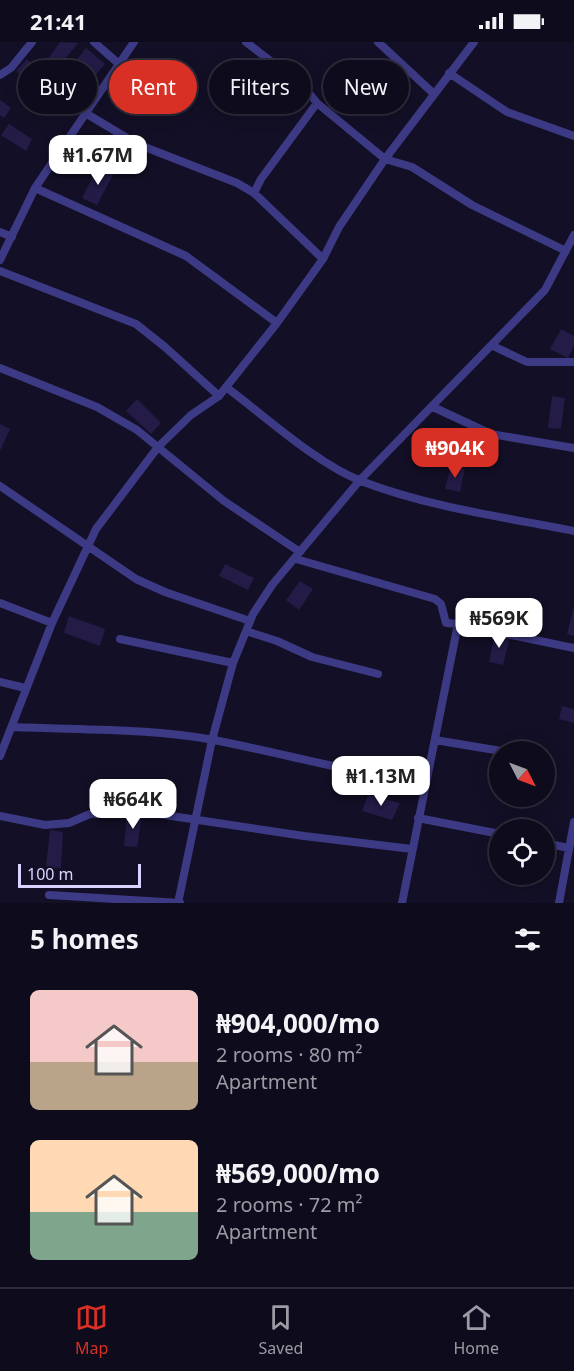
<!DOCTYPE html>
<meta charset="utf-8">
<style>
:root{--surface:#0e0b1c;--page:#1c1929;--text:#f1f3f6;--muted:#9b9ba3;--line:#2e2b3b;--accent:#d93025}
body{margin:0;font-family:"Noto Sans",sans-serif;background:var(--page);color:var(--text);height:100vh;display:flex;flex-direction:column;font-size:22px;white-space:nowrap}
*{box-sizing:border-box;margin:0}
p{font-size:20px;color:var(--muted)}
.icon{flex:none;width:33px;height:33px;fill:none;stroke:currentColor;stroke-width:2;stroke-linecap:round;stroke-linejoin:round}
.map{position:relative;height:861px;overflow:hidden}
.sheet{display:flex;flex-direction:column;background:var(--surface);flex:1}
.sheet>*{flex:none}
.banner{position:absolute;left:18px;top:18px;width:538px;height:54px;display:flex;gap:12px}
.needle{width:39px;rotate:132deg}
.controls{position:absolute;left:489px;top:699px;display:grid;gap:12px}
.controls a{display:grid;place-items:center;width:66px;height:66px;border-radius:50%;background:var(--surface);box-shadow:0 3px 15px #0003,0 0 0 2px var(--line);font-size:30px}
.scale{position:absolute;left:18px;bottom:15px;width:123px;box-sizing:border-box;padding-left:6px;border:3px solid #d9d4ff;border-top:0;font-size:16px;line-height:21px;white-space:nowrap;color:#d9d4ff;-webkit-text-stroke:4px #130f26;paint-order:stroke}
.price{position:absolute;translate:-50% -51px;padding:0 14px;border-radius:12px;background:#fff;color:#222;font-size:20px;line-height:39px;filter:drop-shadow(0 2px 3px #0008)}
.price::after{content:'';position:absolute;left:50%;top:36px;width:18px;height:14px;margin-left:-9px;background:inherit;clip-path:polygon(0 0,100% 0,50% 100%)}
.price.selected{background:var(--accent);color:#fff}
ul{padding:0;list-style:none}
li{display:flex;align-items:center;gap:18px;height:150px;padding:0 30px}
li span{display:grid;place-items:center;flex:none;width:168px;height:120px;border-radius:9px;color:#555}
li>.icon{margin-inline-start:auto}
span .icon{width:72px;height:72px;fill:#fffc;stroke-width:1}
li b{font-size:26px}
h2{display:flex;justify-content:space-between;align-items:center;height:72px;padding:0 30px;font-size:26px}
.pill{padding:0 21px;border-radius:27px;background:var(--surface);box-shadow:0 3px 15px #0003,0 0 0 2px var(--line);font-size:21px;line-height:54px}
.pill.selected{background:var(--accent);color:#fff}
.status{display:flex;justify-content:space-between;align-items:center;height:42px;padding:0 30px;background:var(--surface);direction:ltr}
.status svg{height:16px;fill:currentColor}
.tab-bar{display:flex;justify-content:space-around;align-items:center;height:84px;border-top:2px solid var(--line);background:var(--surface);font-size:16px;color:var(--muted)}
.tab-bar a{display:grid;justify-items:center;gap:3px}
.tab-bar .selected{color:var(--accent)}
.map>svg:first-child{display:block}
.building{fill:#241b47}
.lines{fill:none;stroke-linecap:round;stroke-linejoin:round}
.minor{stroke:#3d3a85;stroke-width:8}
</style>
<div class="status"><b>21:41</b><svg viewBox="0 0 49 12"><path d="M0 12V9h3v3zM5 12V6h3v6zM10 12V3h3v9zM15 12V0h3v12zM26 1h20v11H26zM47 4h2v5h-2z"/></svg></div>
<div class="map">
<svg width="574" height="861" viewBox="0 0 574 861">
<rect width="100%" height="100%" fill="#130f26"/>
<path class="building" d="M60,0L78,1L58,26L47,18Z
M86,6L105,22L93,36L75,20Z
M27,17L38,27L28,39L16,29Z
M0,58L11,66L4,76L0,73Z
M9,82L32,97L26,109L1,93Z
M98,125L114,131L97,163L82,156Z
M561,287L574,294V304L568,316L550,307Z
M552,354L565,356L561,387L548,386Z
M137,357L161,381L151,392L126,369Z
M0,382L10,387L0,409Z
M451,423L465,426L460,450L445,447Z
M225,522L254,536L248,548L219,534Z
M300,539L313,547L299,568L286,558Z
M518,559L530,561L525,586L512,583Z
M574,564V594L567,592Z
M69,574L105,587L100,604L64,591Z
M495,592L510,595L503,623L489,620Z
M562,664L574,667V681L559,677Z
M368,753L400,761L392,778L362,769Z
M127,772L142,774L137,805L124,804Z
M50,788L63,790L61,826L46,825Z"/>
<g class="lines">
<path class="minor" d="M94,0L119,22
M246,0L304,45L317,61L385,117L412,125L472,163L566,209
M378,0L433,51
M449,31L507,70L574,94
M0,33L11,26L32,0
M87,72L137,102L237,141L254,151L323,217
M35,146L186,214L277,281
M254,151L261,137L317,61
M0,190L12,195
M0,218L35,146L134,0
M0,229L136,282L165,305L219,354
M493,304L527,320H574
M0,326L97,365L137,388L224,459L300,510
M226,345C266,375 316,421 361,439C428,465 503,475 574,489
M433,365L491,392L574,406
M0,444L136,537L165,550L250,579
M296,517L435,557L441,562L446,581L458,582L574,606
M0,561L52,581
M246,589L277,599L312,615L378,632
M120,597L233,621
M0,640L25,646
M13,685C78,688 150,686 214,698C285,712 354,731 425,742
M435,698L507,710
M0,714L52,581L96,487L158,405L191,373L219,354L277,281L323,217L339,185L385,117L474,0
M0,774L45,783L69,781L90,772L145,770L304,794L412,807
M418,776L500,792
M544,801L569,806
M49,853L180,861
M178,861L212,698L233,621L253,572L272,543L360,438L545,248L574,193
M402,861L458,582
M559,861L574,780"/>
</g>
</svg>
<div class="controls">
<a><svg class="needle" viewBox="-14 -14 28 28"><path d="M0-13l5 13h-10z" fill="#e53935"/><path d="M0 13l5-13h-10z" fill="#9b9ba3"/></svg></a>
<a><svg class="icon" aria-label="locate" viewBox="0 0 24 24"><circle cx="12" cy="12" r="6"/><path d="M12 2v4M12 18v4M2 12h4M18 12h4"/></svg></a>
</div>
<div class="scale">100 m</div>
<b class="price" style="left:98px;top:144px">₦1.67M</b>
<b class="price selected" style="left:455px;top:437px">₦904K</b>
<b class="price" style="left:499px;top:607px">₦569K</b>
<b class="price" style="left:381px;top:765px">₦1.13M</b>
<b class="price" style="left:133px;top:788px">₦664K</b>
<div class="banner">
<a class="pill">Buy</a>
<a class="pill selected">Rent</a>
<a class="pill">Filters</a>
<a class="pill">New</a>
</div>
</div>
<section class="sheet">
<h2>5 homes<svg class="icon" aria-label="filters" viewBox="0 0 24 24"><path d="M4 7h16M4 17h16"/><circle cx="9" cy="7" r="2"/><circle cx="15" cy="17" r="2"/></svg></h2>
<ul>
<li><span style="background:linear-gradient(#f6c9c9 60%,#b9a48a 0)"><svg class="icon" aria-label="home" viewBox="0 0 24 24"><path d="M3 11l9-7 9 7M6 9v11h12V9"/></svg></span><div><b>₦904,000/mo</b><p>2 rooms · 80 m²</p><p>Apartment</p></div></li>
<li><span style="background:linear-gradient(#ffd9b3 60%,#7fa58c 0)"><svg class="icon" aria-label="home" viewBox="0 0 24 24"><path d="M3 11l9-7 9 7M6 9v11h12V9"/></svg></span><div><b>₦569,000/mo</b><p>2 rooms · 72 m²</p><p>Apartment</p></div></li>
</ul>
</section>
<nav class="tab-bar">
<a class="selected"><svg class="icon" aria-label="map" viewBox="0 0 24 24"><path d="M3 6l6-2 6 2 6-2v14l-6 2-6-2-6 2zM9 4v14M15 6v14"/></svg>Map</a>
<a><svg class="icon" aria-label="saved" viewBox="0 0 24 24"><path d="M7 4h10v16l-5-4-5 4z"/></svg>Saved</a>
<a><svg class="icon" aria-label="home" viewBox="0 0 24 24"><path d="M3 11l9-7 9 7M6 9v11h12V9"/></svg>Home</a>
</nav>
